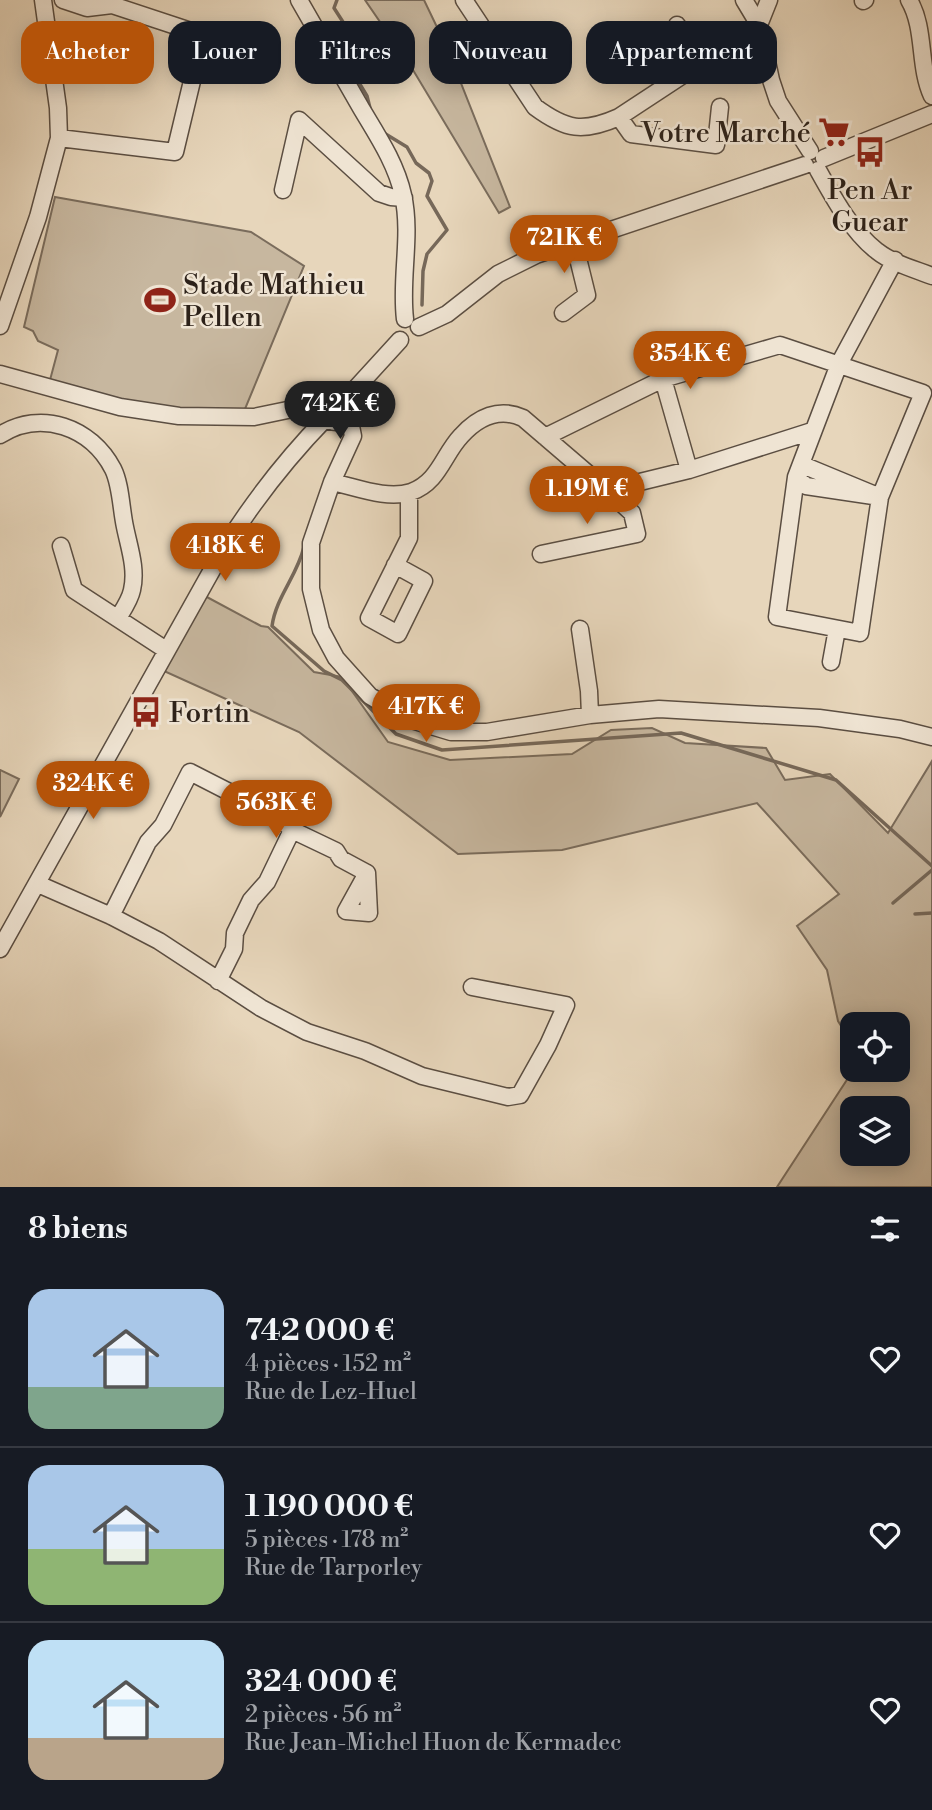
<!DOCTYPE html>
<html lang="fr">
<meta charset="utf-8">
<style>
:root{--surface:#171b24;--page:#20242c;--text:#f1f3f6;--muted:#9ea1a6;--line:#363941;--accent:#b45309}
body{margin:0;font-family:"Libre Bodoni",serif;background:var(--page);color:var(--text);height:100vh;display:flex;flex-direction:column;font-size:26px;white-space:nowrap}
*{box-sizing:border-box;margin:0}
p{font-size:23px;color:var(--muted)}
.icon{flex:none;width:38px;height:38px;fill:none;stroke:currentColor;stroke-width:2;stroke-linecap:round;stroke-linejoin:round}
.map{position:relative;height:1187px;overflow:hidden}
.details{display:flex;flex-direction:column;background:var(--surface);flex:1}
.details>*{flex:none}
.hud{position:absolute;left:21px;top:21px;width:891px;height:63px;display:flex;gap:14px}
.buttons{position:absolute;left:840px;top:1012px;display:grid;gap:14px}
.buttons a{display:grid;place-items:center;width:70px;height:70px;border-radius:14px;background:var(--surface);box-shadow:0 4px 18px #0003;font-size:35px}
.price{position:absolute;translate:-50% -60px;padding:0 16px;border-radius:24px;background:var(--accent);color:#fff;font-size:23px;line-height:46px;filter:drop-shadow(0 2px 4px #0008)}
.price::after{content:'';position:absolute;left:50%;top:42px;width:21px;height:16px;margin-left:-10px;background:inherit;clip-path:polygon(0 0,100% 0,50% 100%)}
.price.selected{background:#222;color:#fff}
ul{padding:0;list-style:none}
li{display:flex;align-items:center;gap:21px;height:175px;padding:0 28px}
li+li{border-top:2px solid var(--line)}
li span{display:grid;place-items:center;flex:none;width:196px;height:140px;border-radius:21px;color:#555}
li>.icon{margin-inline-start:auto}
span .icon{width:84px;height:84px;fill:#fffc;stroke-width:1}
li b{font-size:30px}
h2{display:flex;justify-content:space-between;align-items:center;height:84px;padding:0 28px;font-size:30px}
.pill{padding:0 24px;border-radius:21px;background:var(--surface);box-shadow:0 4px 18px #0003;font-size:24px;line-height:63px}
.pill.selected{background:var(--accent);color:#fff}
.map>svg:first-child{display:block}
.green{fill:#c7b79f;stroke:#7a6c5c;stroke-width:2;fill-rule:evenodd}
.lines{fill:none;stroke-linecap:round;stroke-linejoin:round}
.stream{stroke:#766859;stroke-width:3.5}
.minor-casing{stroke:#5b4e42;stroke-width:19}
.minor{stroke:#efe4d3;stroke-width:16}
.labels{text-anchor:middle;stroke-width:5;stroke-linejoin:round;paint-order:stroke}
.poi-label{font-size:28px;fill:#2c2119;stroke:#efe4d3;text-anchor:start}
</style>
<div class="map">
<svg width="932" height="1187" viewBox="0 0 932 1187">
<rect width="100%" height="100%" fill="#e7d6bb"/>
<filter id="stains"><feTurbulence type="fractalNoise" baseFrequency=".00286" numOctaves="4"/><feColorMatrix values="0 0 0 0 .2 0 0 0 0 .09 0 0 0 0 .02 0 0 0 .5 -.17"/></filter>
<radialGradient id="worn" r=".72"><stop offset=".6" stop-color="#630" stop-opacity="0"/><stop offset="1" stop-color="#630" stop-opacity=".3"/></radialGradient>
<path class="green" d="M365,0H424L447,48L510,207L499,213L413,70Z
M55,197L251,232L304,266L245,409H162L106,400L50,380L58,350L38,341L33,331L24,327Z
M205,596L261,626L268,627L314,672L342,677L388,742L450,760L572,754L611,730L652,728L685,743L766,748L785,780L830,774L888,833L932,761V1187H777L854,1069H898V1024H852V1043L838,1021L827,970L797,926L839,894L757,803L562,850L458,854L299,732L164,671ZM852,1108H898V1153H852Z
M0,770L19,779L0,817Z"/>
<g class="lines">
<path class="stream" d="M337,0L334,8L343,22L344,26L332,32V38L367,96L370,108
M384,133L407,147L416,163L429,173L432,181L427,196L447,230L427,254L423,271L422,305
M304,547C297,576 276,597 272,626L324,671L342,680L396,734L442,750L681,733L836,780L932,866
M893,903L932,870
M915,914L932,913"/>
<defs>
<path id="minor" d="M299,0C320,36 340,72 361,108C377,135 396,163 403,195C412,236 400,278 405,319
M464,0L535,107C566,130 583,133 619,117L759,25L769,0
M744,0L759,25L771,80L778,101L810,151
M909,0C926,29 918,66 932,96
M863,1L865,0
M677,25L699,63
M619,117L631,134L716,145L720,107
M59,138L175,152L203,35L112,5L87,8L63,0
M824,158L932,114
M818,170C833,197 852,232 877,251C892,263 914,269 932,276
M283,190L299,120L379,193L391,197L404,198
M563,313L587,295L574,242
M0,326L38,217L59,138L58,108L43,0
M419,327L447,314L498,274L536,255L805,165
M0,374L120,407L179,416L254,417L302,407L322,409
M663,379L689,470
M322 408a14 14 0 1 1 28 0a14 14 0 1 1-28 0Z
M347,398L400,340
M349,416L353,436L332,482L311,543V589L321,630L336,658L370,696L408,719L451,732H487L590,715L659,709L819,718L900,729L932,737
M0,435C41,409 91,427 113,469C121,485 121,509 125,527C129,547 137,569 132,590C130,600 123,610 118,618
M545,437L663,379L780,345L923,393L880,497L860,633L777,617L796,477L839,364L895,260
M805,466L880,497L806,486L796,477Z
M332,482C356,487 387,500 411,492C439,482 443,455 461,436C478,417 499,407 523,418L607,490L689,470L812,431
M61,546L74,590L166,650
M541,554L637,534L632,513L607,490
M395,565L424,581L398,634L369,618L409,538V493
M580,629L589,691L590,715
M831,662L837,629
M38,884L111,916L159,941L261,1008L307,1032L365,1051L422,1076L508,1097L520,1095L548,1045L566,1005L472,987
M111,916L148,842L163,825L190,772L278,817L292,830L336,851L341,859L367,873L346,911L369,913L367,873
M0,949L226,545C255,499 288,457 326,418
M218,981L234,949L235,933L251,900L267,882L292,830"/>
</defs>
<use href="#minor" class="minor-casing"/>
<use href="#minor" class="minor"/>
</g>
<defs>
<symbol id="supermarket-bare" viewBox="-9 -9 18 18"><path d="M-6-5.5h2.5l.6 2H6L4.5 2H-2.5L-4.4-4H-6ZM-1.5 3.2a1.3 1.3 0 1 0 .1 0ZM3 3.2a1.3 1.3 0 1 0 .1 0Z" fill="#8f2418" stroke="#efe4d3" stroke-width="2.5" paint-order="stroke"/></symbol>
<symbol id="bus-bare" viewBox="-9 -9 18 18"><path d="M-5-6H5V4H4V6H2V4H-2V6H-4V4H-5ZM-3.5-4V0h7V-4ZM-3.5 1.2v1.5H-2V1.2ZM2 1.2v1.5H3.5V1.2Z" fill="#8f2418" stroke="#efe4d3" stroke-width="2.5" paint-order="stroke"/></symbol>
<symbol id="stadium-bare" viewBox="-9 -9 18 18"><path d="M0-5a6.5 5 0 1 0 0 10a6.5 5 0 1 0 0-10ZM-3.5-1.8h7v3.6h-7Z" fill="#8f2418" stroke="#efe4d3" stroke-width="2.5" paint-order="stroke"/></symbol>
</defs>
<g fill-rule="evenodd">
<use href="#supermarket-bare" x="812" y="110" width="44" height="44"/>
<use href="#bus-bare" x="848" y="130" width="44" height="44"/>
<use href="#stadium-bare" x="138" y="278" width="44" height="44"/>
<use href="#bus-bare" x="124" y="690" width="44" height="44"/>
</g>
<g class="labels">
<g class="poi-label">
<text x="811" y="142" text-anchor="end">Votre Marché</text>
<text x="870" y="199" text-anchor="middle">Pen Ar<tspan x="870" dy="32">Guear</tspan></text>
<text x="183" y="294">Stade Mathieu<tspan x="183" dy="32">Pellen</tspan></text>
<text x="169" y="722">Fortin</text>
</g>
</g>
<rect width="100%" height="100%" filter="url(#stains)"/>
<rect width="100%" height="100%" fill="url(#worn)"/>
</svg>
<div class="buttons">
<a><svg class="icon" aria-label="locate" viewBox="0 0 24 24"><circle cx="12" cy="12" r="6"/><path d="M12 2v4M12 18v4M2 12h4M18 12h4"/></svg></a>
<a><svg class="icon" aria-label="layers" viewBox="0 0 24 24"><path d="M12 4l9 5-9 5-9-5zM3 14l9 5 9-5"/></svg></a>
</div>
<b class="price" style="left:564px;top:275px">721K €</b>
<b class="price" style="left:690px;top:391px">354K €</b>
<b class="price selected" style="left:340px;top:441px">742K €</b>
<b class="price" style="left:587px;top:526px">1.19M €</b>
<b class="price" style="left:225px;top:583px">418K €</b>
<b class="price" style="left:426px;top:744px">417K €</b>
<b class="price" style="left:93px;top:821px">324K €</b>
<b class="price" style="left:276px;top:840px">563K €</b>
<div class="hud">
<a class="pill selected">Acheter</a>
<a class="pill">Louer</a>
<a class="pill">Filtres</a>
<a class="pill">Nouveau</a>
<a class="pill">Appartement</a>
</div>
</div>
<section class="details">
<h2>8 biens<svg class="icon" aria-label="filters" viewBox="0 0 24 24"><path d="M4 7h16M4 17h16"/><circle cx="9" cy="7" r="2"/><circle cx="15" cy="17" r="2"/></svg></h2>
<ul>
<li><span style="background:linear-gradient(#a9c7e8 70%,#7fa58c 0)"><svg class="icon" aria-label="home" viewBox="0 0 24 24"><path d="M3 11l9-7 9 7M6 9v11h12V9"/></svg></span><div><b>742 000 €</b><p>4 pièces · 152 m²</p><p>Rue de Lez-Huel</p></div><svg class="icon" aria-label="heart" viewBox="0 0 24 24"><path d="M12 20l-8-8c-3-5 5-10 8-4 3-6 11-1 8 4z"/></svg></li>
<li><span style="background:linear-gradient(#a9c7e8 60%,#8fb573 0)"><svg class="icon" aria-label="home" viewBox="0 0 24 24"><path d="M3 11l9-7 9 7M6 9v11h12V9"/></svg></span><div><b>1 190 000 €</b><p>5 pièces · 178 m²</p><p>Rue de Tarporley</p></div><svg class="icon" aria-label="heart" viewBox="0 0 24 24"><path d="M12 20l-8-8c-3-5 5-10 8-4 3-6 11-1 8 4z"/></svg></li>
<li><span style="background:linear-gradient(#bfe0f5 70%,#b9a48a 0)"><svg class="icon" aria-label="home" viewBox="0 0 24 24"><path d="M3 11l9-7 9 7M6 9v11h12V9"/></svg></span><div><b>324 000 €</b><p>2 pièces · 56 m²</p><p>Rue Jean-Michel Huon de Kermadec</p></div><svg class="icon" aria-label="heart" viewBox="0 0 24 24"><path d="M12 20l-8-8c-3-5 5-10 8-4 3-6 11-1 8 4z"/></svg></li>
</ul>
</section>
